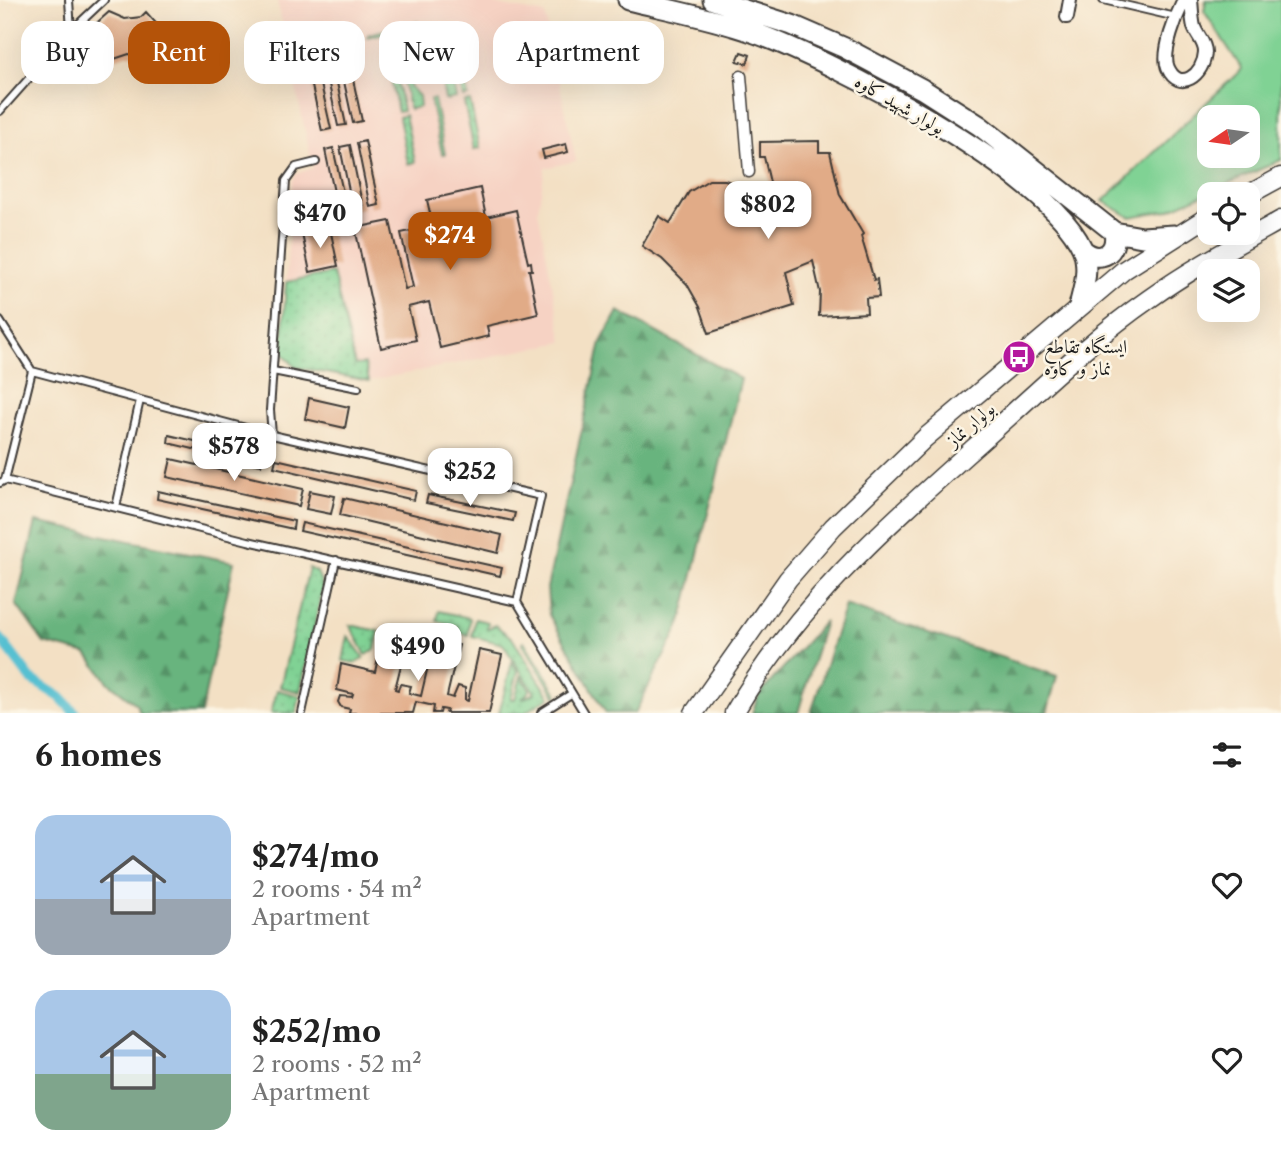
<!DOCTYPE html>
<meta charset="utf-8">
<style>
:root{--surface:#fff;--page:#f2f2f2;--text:#222;--muted:#767676;--accent:#b45309}
body{margin:0;font-family:"Libre Caslon Text",Amiri,serif;background:var(--page);color:var(--text);height:100vh;display:flex;flex-direction:column;font-size:26px;white-space:nowrap}
*{box-sizing:border-box;margin:0}
p{font-size:23px;color:var(--muted)}
.icon{flex:none;width:38px;height:38px;fill:none;stroke:currentColor;stroke-width:2;stroke-linecap:round;stroke-linejoin:round}
.map{position:relative;height:713px;overflow:hidden}
.sheet{display:flex;flex-direction:column;background:var(--surface);flex:1}
.sheet>*{flex:none}
.hud{position:absolute;left:21px;top:21px;width:700px;height:63px;display:flex;gap:14px}
.needle{width:46px;rotate:257deg}
.controls{position:absolute;left:1197px;top:105px;display:grid;gap:14px}
.controls a{display:grid;place-items:center;width:63px;height:63px;border-radius:14px;background:var(--surface);box-shadow:0 7px 28px #0002;font-size:35px}
.price{position:absolute;translate:-50% -60px;padding:0 16px;border-radius:14px;background:#fff;color:#222;font-size:23px;line-height:46px;filter:drop-shadow(0 2px 4px #0008)}
.price::after{content:'';position:absolute;left:50%;top:42px;width:21px;height:16px;margin-left:-10px;background:inherit;clip-path:polygon(0 0,100% 0,50% 100%)}
.price.on{background:var(--accent);color:#fff}
ul{padding:0;list-style:none}
li{display:flex;align-items:center;gap:21px;height:175px;padding:0 35px}
li span{display:grid;place-items:center;flex:none;width:196px;height:140px;border-radius:21px;color:#555}
li>.icon{margin-inline-start:auto}
span .icon{width:84px;height:84px;fill:#fffc;stroke-width:1}
li b{font-size:30px}
h2{display:flex;justify-content:space-between;align-items:center;height:84px;padding:0 35px;font-size:30px}
.chip{padding:0 24px;border-radius:21px;background:var(--surface);box-shadow:0 7px 28px #0002;font-size:24px;line-height:63px}
.chip.on{background:var(--accent);color:#fff}
.map>svg:first-child{display:block}
.built{fill:#f6d2c3}
.grass{fill:url(#grass-dots);stroke:#4e7758;stroke-width:2}
.forest{fill:url(#forest-firs);stroke:#42684d;stroke-width:2}
.park{fill:#80d294;stroke:#4e7758;stroke-width:2;fill-rule:evenodd}
.lines{fill:none;stroke-linecap:round;stroke-linejoin:round}
.canal{stroke:#56c0d1;stroke-width:10}
.building{fill:#e1ab87}
.service-casing{stroke:#3c3935;stroke-width:10}
.pedestrian-casing{stroke:#3c3935;stroke-width:13}
.minor-casing{stroke:#3c3935;stroke-width:16}
.secondary-casing{stroke:#3c3935;stroke-width:21}
.primary-casing{stroke:#3c3935;stroke-width:23}
.service{stroke:#fff;stroke-width:6}
.pedestrian{stroke:#fff;stroke-width:10}
.minor{stroke:#fff;stroke-width:12}
.secondary{stroke:#fff;stroke-width:18}
.primary{stroke:#fff;stroke-width:19}
.labels{text-anchor:middle;stroke-width:5;stroke-linejoin:round;paint-order:stroke}
.street-label{font-size:19px;fill:#1c1c1c;stroke:#fcf5e5}
.poi-label{font-size:19px;fill:#1c1c1c;stroke:#fcf5e5;text-anchor:start}
</style>
<div class="map">
<svg width="1281" height="713" viewBox="0 0 1281 713">
<defs>
<pattern id="grass-dots" width="8" height="8" patternUnits="userSpaceOnUse" patternTransform="scale(1.75)"><rect width="8" height="8" fill="#80d294"/><path d="M2 2h.1M6 6h.1" fill="none" stroke="#6eb47f" stroke-width="1.8" stroke-linecap="round"/></pattern>
<pattern id="forest-firs" width="22" height="20" patternUnits="userSpaceOnUse" patternTransform="scale(1.75)"><rect width="22" height="20" fill="#68b47e"/><path d="M5 1l3.5 6h-7zM16 11l3.5 6h-7z" fill="#559266"/></pattern>
</defs>
<rect width="100%" height="100%" fill="#fcf5e5"/>
<filter id="ink" filterUnits="userSpaceOnUse"><feTurbulence type="fractalNoise" baseFrequency=".0143" numOctaves="2"/><feDisplacementMap in="SourceGraphic" scale="14" xChannelSelector="R" yChannelSelector="G"/><feConvolveMatrix kernelMatrix="1 2 1 2 8 2 1 2 1" color-interpolation-filters="sRGB"/></filter>
<filter id="wash" filterUnits="userSpaceOnUse"><feTurbulence type="fractalNoise" baseFrequency=".00686" numOctaves="4" result="noise"/><feDisplacementMap in="SourceGraphic" scale="28" xChannelSelector="R" yChannelSelector="G"/><feGaussianBlur stdDeviation="1.57" result="paint"/><feColorMatrix in="noise" values="0 0 0 0 0 0 0 0 0 0 0 0 0 0 0 0 0 1.4 0 .05"/><feComposite in="paint" operator="in"/></filter>
<g filter="url(#wash)">
<rect width="100%" height="100%" fill="#f3e0c4"/>
<path class="built" d="M277,0H473L545,14L576,161L545,168L538,210L563,342L365,382L295,367L285,358L282,352L292,182L296,174L313,168Z"/>
<path class="grass" d="M418,22V26L367,37L369,34Z
M449,48L460,59L468,96L463,97L454,62L445,54Z
M441,59L450,68L456,98L445,100L443,89L446,75Z
M397,61L402,65L397,81L403,111L398,112L391,81Z
M406,68L411,70L410,87L419,96L420,107L409,109L403,80Z
M430,99H434L445,154H442Z
M470,101L480,148L474,149L464,102Z
M405,115L415,162L408,164L399,117Z
M333,273L355,365L365,364L369,381L295,367L282,352L286,282Z
M309,568L317,572L323,587L300,692L280,687Z
M439,611L470,618L468,635L458,633V626L437,621Z
M475,619L488,622L487,629L495,625L512,638L550,697L524,713H499L512,662L518,671L511,699H515L521,676L530,690L522,699L535,693L503,644L472,636Z
M350,625L379,631L375,650L366,655Z
M348,636L364,658L355,663L343,661Z
M524,641L558,695L556,697L522,643Z
M277,690L300,696L296,713H271Z"/>
<path class="forest" d="M618,311L741,379L681,623L635,713H606L549,615L547,588L601,342Z
M36,522L234,562L201,713H140L136,704L109,683L87,654L44,643L16,604Z
M845,605L1057,676L1047,713H811Z
M825,621L798,713H752L759,695Z"/>
<path class="park" d="M1206,0H1281V160L1168,210L1130,217L1103,201L1242,69L1204,11ZM1209,117H1248V156H1209Z"/>
<g class="lines">
<path class="canal" d="M0,638L31,679L60,697L75,713"/>
</g>
<g id="blocks">
<path class="building" d="M109,12L125,19L141,17L146,12L170,39L166,43L168,45L148,58L129,54L105,62L84,42L86,40L82,36Z
M741,52L750,55L747,64L737,61Z
M315,57L331,129L322,131L306,59Z
M349,61L362,121L353,123L340,63Z
M333,64L346,125L338,126L325,66Z
M365,141L379,205L370,207L357,143Z
M819,141V152H830L840,195L863,234L861,236L874,280L877,279L879,297L866,298L867,313L819,316L820,292L813,261L786,272L794,306L709,333L700,307L687,284L662,259L642,246L659,216L670,223L689,192L709,180H725L739,185L748,194L757,216L776,208L764,157H760V142Z
M566,144L568,152L544,158L542,150Z
M350,145L363,208L353,210L340,147Z
M333,148L350,223L341,225L325,150Z
M480,188L486,217L516,210L528,263L531,262L532,270H529L538,314L487,326L489,336L440,348L429,302L408,307L416,340L381,348L355,228L390,221L405,289L413,287L401,233L433,226L427,200Z
M330,228L338,266L310,272L302,234Z
M309,398L349,407L345,428L305,419Z
M169,435L263,457L261,465L168,443Z
M171,459L303,489L299,506L167,477Z
M276,459L416,491L414,500L274,467Z
M158,491L294,521L293,529L157,499Z
M310,491L335,496L331,514L306,509Z
M428,495L515,513L513,521L426,503Z
M344,498L502,535L498,553L340,515Z
M302,523L502,568L500,576L300,531Z
M382,639L406,645L395,689L398,690L400,684L411,686L409,693L421,696L434,640L459,645L447,696L453,698L458,686L465,688V700L468,701L479,650L502,655L489,713H446L447,710L441,709L440,713H433L434,706L416,702L413,713H349L350,709L341,707L338,702L340,696L352,697L353,694L337,690L341,664L375,672Z"/>
</g>
</g>
<g filter="url(#ink)">
<use href="#blocks" fill-opacity="0" stroke="#3c3935" stroke-width="2"/>
<g class="lines">
<defs>
<path id="service" d="M69,0L71,31
M1103,0L1176,17
M0,111L71,31L104,0
M0,321L32,371L272,435L541,496L517,602L248,541L5,480L0,483
M273,371L358,388
M272,435L270,410L286,181L296,167L316,162
M5,480L32,371
M116,507L140,400
M517,602L584,713
M302,713L336,560
M541,713L571,694"/>
<path id="pedestrian" d="M741,76L749,172"/>
<path id="minor" d="M1184,0C1177,14 1161,53 1168,68C1179,93 1204,75 1205,52C1205,42 1197,36 1194,27C1192,19 1192,9 1191,0
M1067,17L1070,0"/>
<path id="secondary" d="M1248,195L1281,177
M694,713L788,579L833,527L925,438L1124,270L1209,216
M734,713C797,605 883,529 975,447C1032,397 1087,342 1149,299C1191,269 1236,245 1281,220"/>
<path id="primary" d="M628,0C670,10 712,18 752,32C832,60 1048,173 1082,248C1090,267 1084,287 1079,306
M713,0L792,25L845,48L922,89L980,126L1114,232L1142,237L1174,235
M1083,250C1100,264 1118,253 1114,232"/>
</defs>
<use href="#service" class="service-casing"/>
<use href="#pedestrian" class="pedestrian-casing"/>
<use href="#minor" class="minor-casing"/>
<use href="#secondary" class="secondary-casing"/>
<use href="#primary" class="primary-casing"/>
<use href="#service" class="service"/>
<use href="#pedestrian" class="pedestrian"/>
<use href="#minor" class="minor"/>
<use href="#secondary" class="secondary"/>
<use href="#primary" class="primary"/>
</g>
</g>
<defs>
<symbol id="bus-disc" viewBox="-11 -11 22 22"><circle r="9.5" fill="#b5179e" stroke="#fcf5e5"/><path d="M-5-6H5V4H4V6H2V4H-2V6H-4V4H-5ZM-3.5-4V0h7V-4ZM-3.5 1.2v1.5H-2V1.2ZM2 1.2v1.5H3.5V1.2Z" fill="#fff"/></symbol>
</defs>
<g fill-rule="evenodd">
<use href="#bus-disc" x="1000" y="338" width="38" height="38"/>
</g>
<g class="labels">
<g class="street-label">
<text transform="translate(900 104) rotate(30)" y="7">بولوار شهید کاوه</text>
<text transform="translate(970 424) rotate(-41)" y="7">بولوار نماز</text>
</g>
<g class="poi-label">
<text x="1044" y="353">ایستگاه تقاطع<tspan x="1044" dy="22">نماز و کاوه</tspan></text>
</g>
</g>
</svg>
<div class="controls">
<a><svg class="needle" viewBox="-14 -14 28 28"><path d="M0-13l5 13h-10z" fill="#e53935"/><path d="M0 13l5-13h-10z" fill="#767676"/></svg></a>
<a><svg class="icon" aria-label="locate" viewBox="0 0 24 24"><circle cx="12" cy="12" r="6"/><path d="M12 2v4M12 18v4M2 12h4M18 12h4"/></svg></a>
<a><svg class="icon" aria-label="layers" viewBox="0 0 24 24"><path d="M12 4l9 5-9 5-9-5zM3 14l9 5 9-5"/></svg></a>
</div>
<b class="price" style="left:768px;top:241px">$802</b>
<b class="price" style="left:320px;top:250px">$470</b>
<b class="price on" style="left:450px;top:272px">$274</b>
<b class="price" style="left:234px;top:483px">$578</b>
<b class="price" style="left:470px;top:508px">$252</b>
<b class="price" style="left:418px;top:683px">$490</b>
<div class="hud">
<a class="chip">Buy</a>
<a class="chip on">Rent</a>
<a class="chip">Filters</a>
<a class="chip">New</a>
<a class="chip">Apartment</a>
</div>
</div>
<section class="sheet">
<h2>6 homes<svg class="icon" aria-label="filters" viewBox="0 0 24 24"><path d="M4 7h16M4 17h16"/><circle cx="9" cy="7" r="2"/><circle cx="15" cy="17" r="2"/></svg></h2>
<ul>
<li><span style="background:linear-gradient(#a9c7e8 60%,#9aa5b1 0)"><svg class="icon" aria-label="home" viewBox="0 0 24 24"><path d="M3 11l9-7 9 7M6 9v11h12V9"/></svg></span><div><b>$274/mo</b><p>2 rooms · 54 m²</p><p>Apartment</p></div><svg class="icon" aria-label="heart" viewBox="0 0 24 24"><path d="M12 20l-8-8c-3-5 5-10 8-4 3-6 11-1 8 4z"/></svg></li>
<li><span style="background:linear-gradient(#a9c7e8 60%,#7fa58c 0)"><svg class="icon" aria-label="home" viewBox="0 0 24 24"><path d="M3 11l9-7 9 7M6 9v11h12V9"/></svg></span><div><b>$252/mo</b><p>2 rooms · 52 m²</p><p>Apartment</p></div><svg class="icon" aria-label="heart" viewBox="0 0 24 24"><path d="M12 20l-8-8c-3-5 5-10 8-4 3-6 11-1 8 4z"/></svg></li>
</ul>
</section>
